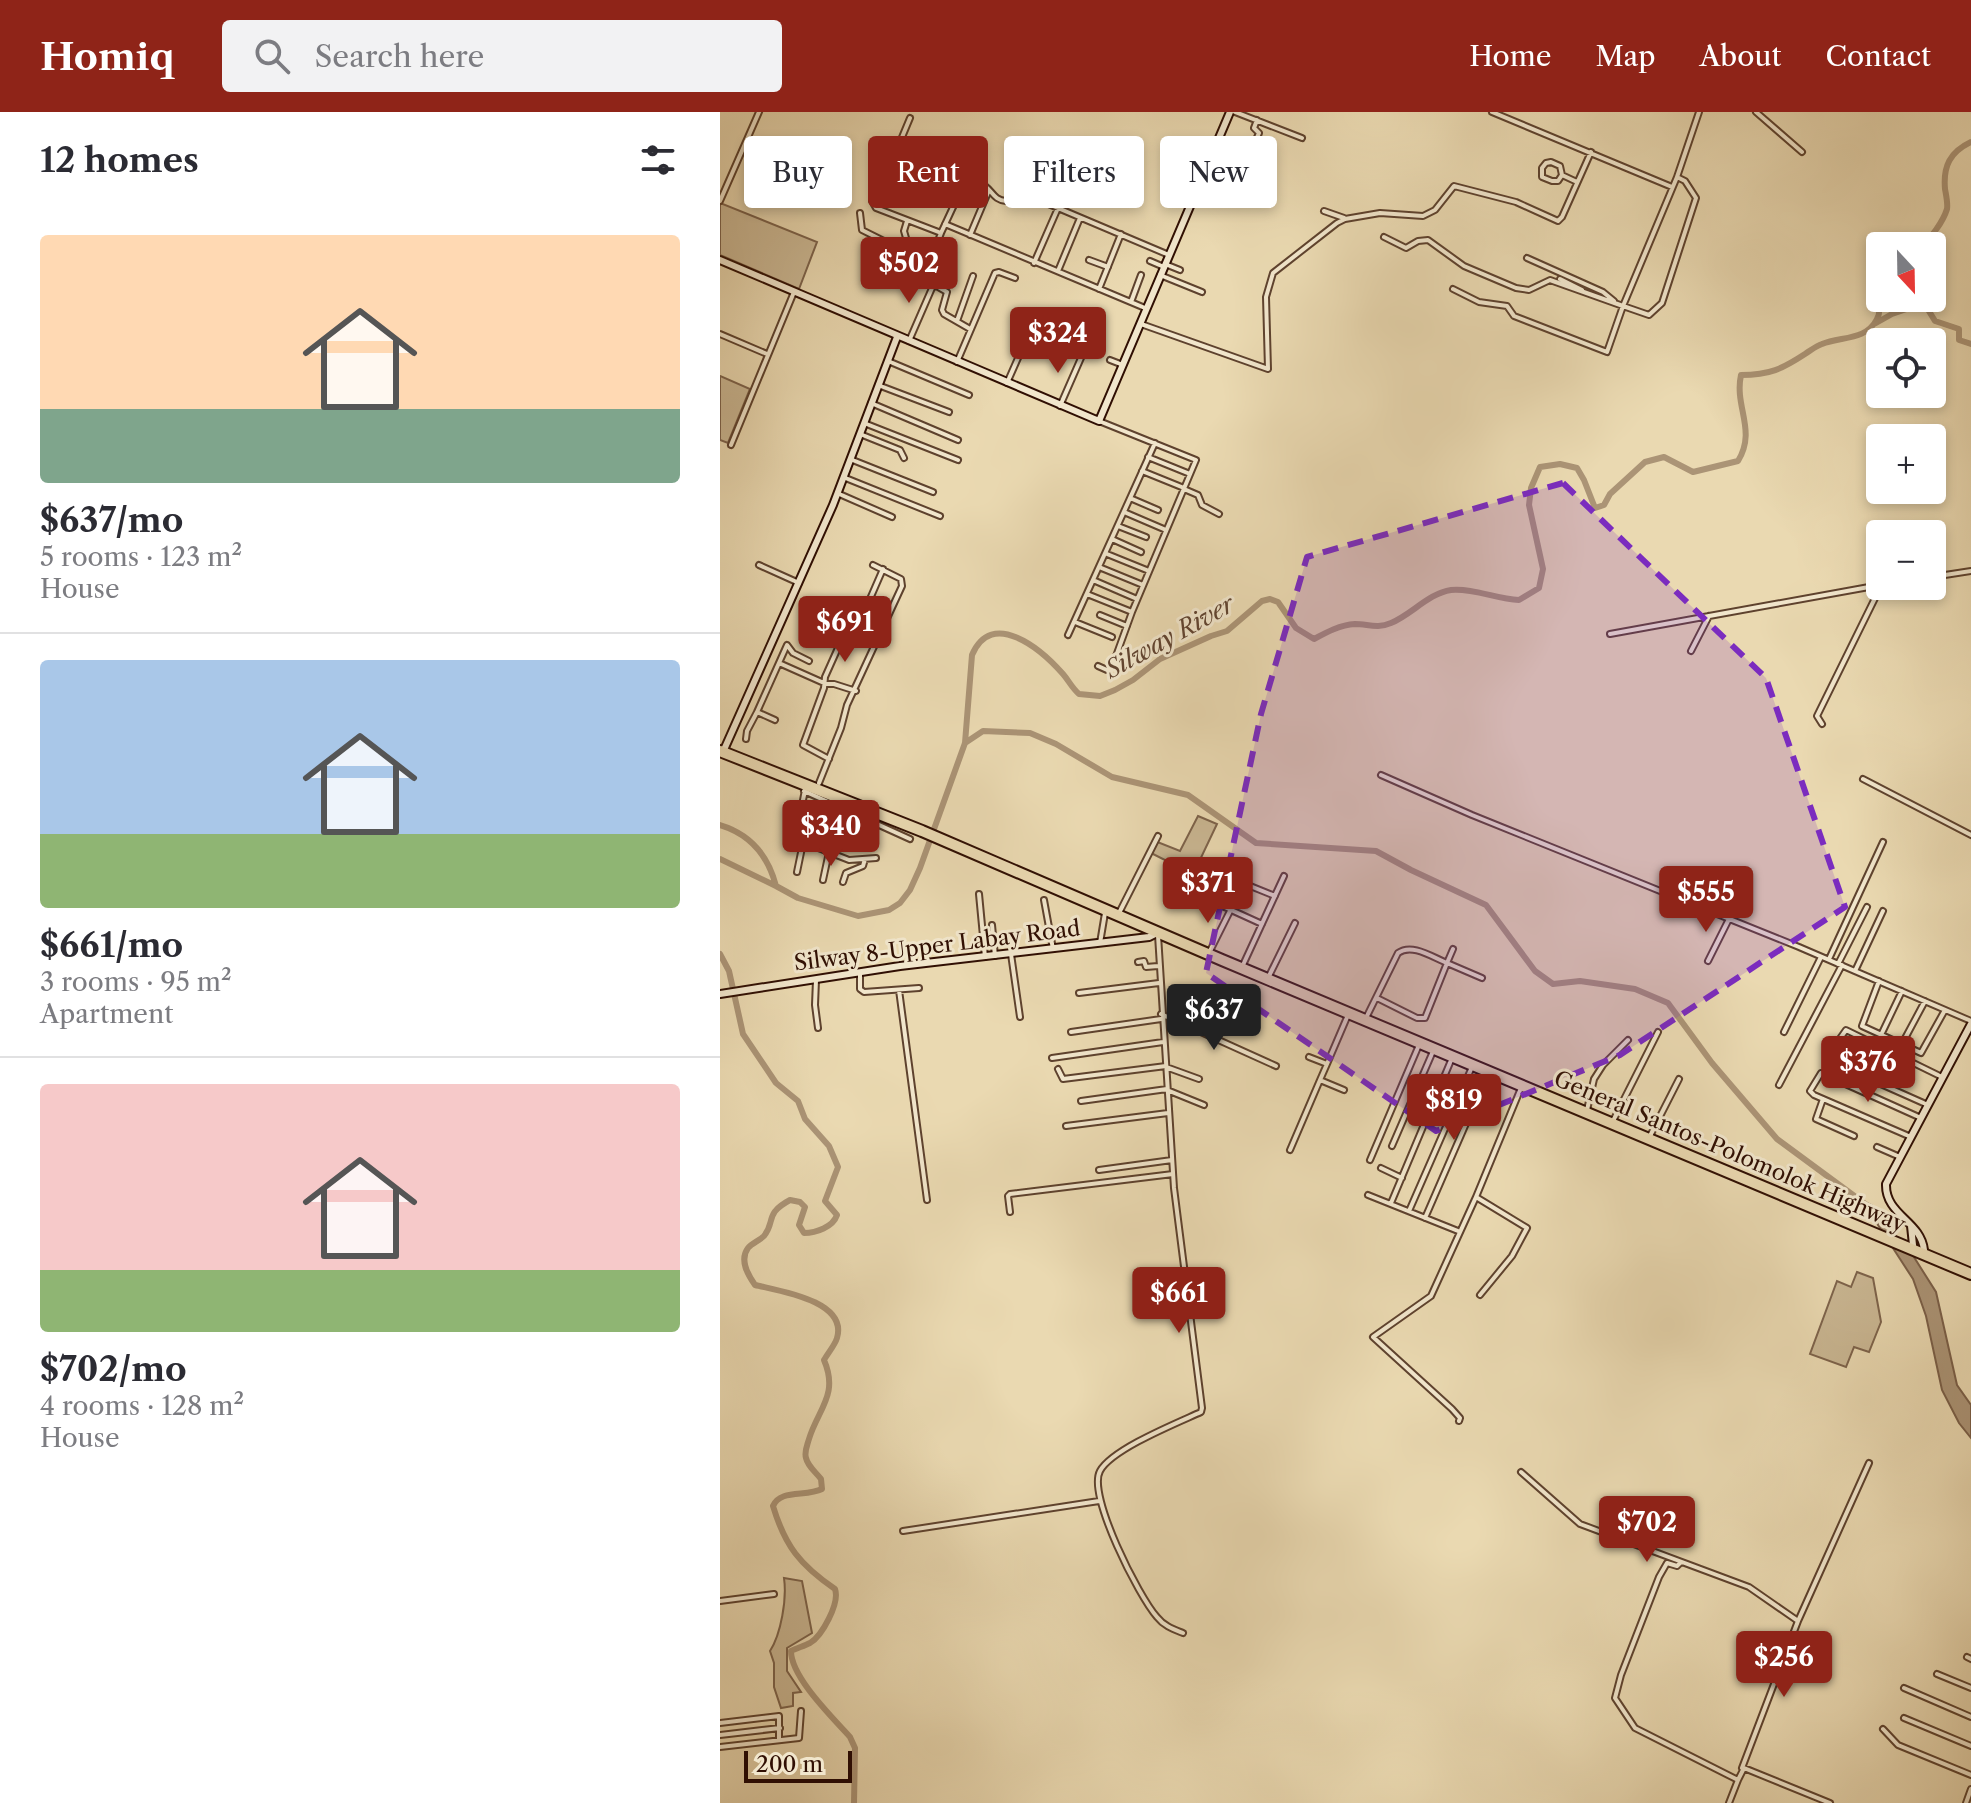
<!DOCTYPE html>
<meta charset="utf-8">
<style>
:root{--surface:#fff;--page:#f2f2f3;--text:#2b2b33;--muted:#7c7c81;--line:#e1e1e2;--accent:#8f2418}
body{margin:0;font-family:"Libre Caslon Text",serif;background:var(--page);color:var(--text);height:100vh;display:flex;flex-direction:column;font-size:30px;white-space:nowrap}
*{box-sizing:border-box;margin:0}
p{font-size:26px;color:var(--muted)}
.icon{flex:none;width:44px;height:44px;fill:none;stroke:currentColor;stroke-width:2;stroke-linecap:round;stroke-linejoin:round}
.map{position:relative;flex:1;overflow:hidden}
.side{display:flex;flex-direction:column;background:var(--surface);width:720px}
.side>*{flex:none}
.hud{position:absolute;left:24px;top:24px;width:760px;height:72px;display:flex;gap:16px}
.needle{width:52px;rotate:158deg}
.tools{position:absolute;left:1146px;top:120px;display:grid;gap:16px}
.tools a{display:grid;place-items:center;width:80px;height:80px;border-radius:8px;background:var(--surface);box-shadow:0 4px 12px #0003;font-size:40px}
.scale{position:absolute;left:24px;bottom:20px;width:108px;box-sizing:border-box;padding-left:8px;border:4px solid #300f03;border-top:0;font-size:22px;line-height:28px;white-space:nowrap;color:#300f03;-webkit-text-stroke:6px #f1e6cc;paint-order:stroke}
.price{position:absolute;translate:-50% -68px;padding:0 18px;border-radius:8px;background:var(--accent);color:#fff;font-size:26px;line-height:52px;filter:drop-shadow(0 2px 4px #0008)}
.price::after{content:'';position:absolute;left:50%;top:48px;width:24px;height:18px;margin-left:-12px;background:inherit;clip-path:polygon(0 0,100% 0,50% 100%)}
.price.current{background:#222;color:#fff}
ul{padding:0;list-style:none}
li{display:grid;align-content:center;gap:16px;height:424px;padding:0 40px}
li+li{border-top:2px solid var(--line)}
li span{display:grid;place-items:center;height:248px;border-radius:8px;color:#555}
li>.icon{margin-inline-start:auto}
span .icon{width:144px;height:144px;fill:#fffc;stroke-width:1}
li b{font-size:34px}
h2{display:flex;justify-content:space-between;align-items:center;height:96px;padding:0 40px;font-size:34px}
.pill{padding:0 28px;border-radius:8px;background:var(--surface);box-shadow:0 4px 12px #0003;font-size:28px;line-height:72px}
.pill.current{background:var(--accent);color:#fff}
header{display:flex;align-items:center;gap:48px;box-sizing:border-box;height:112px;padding:0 40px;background:var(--accent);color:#fff}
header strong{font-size:38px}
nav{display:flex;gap:44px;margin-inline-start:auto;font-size:28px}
.search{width:560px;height:72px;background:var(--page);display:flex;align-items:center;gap:20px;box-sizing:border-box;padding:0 28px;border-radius:8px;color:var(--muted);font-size:30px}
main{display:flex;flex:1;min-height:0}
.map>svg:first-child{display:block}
.green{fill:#cab793;stroke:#7d634b;stroke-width:2}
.water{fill:#ab9476;stroke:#7a5f48;stroke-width:2}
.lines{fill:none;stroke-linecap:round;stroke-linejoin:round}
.river{stroke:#ab9476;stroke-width:6}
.street-casing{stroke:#5e422e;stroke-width:8}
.secondary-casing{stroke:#300f03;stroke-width:10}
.highway-casing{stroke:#300f03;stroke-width:14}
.street{stroke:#f1e6cc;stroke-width:4}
.secondary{stroke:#f1e6cc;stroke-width:6}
.highway{stroke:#ead9b1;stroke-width:10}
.marked{fill:#7b2cbf;fill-opacity:0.2;stroke:#7b2cbf;stroke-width:6;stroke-dasharray:16 10;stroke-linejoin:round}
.labels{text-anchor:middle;stroke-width:6;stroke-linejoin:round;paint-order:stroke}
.street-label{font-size:22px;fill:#300f03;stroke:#f1e6cc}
.water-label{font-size:24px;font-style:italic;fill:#614431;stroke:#f1e6cc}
</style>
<header>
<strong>Homiq</strong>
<div class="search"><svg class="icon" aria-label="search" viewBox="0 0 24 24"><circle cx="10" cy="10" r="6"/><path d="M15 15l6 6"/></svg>Search here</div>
<nav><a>Home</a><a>Map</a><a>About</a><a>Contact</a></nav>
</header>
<main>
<section class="side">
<h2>12 homes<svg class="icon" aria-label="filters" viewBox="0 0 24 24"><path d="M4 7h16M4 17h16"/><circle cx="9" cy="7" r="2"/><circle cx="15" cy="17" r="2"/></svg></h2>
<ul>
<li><span style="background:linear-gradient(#ffd9b3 70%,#7fa58c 0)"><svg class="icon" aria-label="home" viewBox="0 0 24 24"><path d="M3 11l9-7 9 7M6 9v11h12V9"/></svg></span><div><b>$637/mo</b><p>5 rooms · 123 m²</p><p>House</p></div></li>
<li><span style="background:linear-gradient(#a9c7e8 70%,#8fb573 0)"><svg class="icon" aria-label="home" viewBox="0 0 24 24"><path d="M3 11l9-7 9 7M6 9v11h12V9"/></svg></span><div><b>$661/mo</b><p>3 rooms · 95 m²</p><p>Apartment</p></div></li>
<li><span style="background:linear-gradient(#f6c9c9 75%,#8fb573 0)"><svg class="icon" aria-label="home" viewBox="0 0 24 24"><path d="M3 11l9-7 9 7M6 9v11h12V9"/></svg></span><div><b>$702/mo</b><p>4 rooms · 128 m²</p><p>House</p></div></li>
</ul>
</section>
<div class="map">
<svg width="1251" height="1691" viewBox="0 0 1251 1691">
<rect width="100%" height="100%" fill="#ead9b1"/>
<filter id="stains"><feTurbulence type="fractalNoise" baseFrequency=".0025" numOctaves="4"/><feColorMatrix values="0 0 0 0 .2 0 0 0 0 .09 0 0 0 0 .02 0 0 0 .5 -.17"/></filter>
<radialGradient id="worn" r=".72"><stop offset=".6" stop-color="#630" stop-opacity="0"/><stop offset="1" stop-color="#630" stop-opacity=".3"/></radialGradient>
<path class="green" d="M0,91L97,130L79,177L0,143Z
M0,264L30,277L8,331L0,328Z
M478,704L497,712L468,773L445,767L451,751L429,740L435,729L460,739Z
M1137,1160L1153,1166L1161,1210L1149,1240L1134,1235L1126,1255L1090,1242L1117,1169L1131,1175Z
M64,1466L82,1469L92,1521L67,1536V1559L81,1580L73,1581V1594L61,1596L54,1575V1551L50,1539C61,1522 67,1487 64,1466Z"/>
<path class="water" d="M1149,1092L1153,1094L1178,1131L1192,1142L1216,1180L1237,1273L1251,1293V1326L1239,1311L1222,1278L1206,1204L1193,1167L1147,1096Z"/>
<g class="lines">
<path class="river" d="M1201,134C1211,126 1223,110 1227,97C1228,91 1226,83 1225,77C1223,54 1230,40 1251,30
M1156,211L1172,202L1204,191L1215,209L1239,217V228L1251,232
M245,631L263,619L310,621L336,632L392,665L468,683L536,731L656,739L691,758L766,793L815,859L833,872L860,869L915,877L948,891L992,951L1057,1027L1152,1097
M0,713C30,722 48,743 56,774L78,786L138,804L169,798L180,791L190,778L200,756L245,631L252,543C272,496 321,537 343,562C349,569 352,576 359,582L380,584L395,578L413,568L440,547L491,524L507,519L542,489L550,487L558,490L576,516L594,527C607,520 620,513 635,512C648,512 657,517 671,511C691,503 709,481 731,478C754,476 776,487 799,488L819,476L823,457L809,393L811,376L820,355L840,352L857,356L864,368L875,396L884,393L890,382L925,350L944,345L973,360L1018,349C1037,318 1014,295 1021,263C1050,263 1062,257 1085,242C1090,239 1096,234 1102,232C1121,224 1146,229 1157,207C1165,192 1150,180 1155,165L1160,162
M0,747L56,774
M0,842L9,859L23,922L56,971L78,989L85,1007L109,1034L118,1055L105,1089L117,1103C113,1115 96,1121 84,1121L79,1113L85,1095L80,1090L70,1088C44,1102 56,1109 44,1124C39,1129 32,1131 28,1136C19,1148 28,1163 35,1173C60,1179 128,1189 117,1226C115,1233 108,1241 104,1248C119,1283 98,1297 89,1327C87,1334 84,1340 86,1346C88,1355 96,1360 101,1367L102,1377C86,1385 60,1377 53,1394C65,1434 80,1453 115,1477C120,1491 102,1524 90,1531C84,1534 77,1536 71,1539C71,1565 112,1605 130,1625L135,1636L134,1691"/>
<defs>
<path id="street" d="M515,0L582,26
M772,0L952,75
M1036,0L1082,40
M190,6L170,54L152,89L156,96L221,121L247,65C252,68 260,71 265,74C273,80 274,88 286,89C297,90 307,86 319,88L449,143
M492,41L524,53
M510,48L514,37
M522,59L539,21L534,16L537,8
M842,63L838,69H832L822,65V56L826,51L831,50L840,54L842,63L857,70
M0,89L39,0
M604,99L624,106
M140,101L142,118L202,148L210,150L221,121
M187,109L184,119L191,143
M225,112L425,196
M250,123L269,78
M664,125L686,136L698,129L708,128L744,154L796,176L809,178L830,168L903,194L957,65L979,0
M807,146L883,180L894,189
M369,148L388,155
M430,149L444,155
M314,151L338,96
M445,152L460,158
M338,159L360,106
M440,163L482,180
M840,167L862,178
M213,172L227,180L222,198L224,202L250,217
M379,177L401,122
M733,177L759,190L787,194L794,204L887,240L903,194L929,203L942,191L976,86L965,69L957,65
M411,190L421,163
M237,209L253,164
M421,212L548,257L546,185L553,161L617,111L625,107L660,101L703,104L715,98L734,74L796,90L838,109L842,105L871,40
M0,222L47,242
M189,229L219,160L218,155L210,150
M390,248L403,253
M168,249L249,283
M237,250L275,161L279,160L295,166
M287,271L302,237L315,231L330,205L338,203
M158,273L229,300
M151,291L238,328
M340,294L368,230
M144,311L238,348
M140,322L180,338L184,346
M11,333L74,180
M428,345L470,362
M130,347L213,380
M422,359L464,376
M123,365L220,404
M464,377L478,383L482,393L499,402
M117,381L172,405
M410,386L438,398
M404,400L446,418
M398,414L426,425
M392,427L421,440
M387,442L429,459
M39,453L79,471
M379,455L423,473
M1212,465L1251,459
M373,468L417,487
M367,482L412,500
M143,503L163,457
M380,503L407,514
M355,510L392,525
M890,522L1160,473
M348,523L435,331
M971,539L989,504
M59,551L104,571
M378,554L387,558L392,555L412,500L476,348L379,309
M104,572H114L136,579
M55,608L37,600L67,533L73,541L89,549
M1102,612L1097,604L1161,474
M26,627L27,619L37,600
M109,647L83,633L104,576L105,565L122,527
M661,663L752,703L1079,835L1251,909
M1143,667L1251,723
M99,671L121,616L127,593L182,474L181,467L153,453
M84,679L190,727
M83,730L129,748L156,746
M77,760L85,721L80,703L85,678
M503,763L555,784
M103,768L109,740
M123,770L126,761L143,754L145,747
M474,781L542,812
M259,782L265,845
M324,788L333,837
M504,795L517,769
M399,801L438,724
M272,813L275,844
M438,823L454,1076L482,1296L481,1300C457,1311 392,1337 380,1359C367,1383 419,1485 437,1505C444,1514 453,1517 463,1521
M380,831L385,801
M733,837L727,851L762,866
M490,839L510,799
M291,842L300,905
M1109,847L1163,730
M988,849L1009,807
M418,850L424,849L426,855L438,854
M1118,852L1147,795
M523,853L564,764
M1135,859L1163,799
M140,860V877L144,880L199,876
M549,864L575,811
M96,868L95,893L98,916
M1159,869L1142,914L1201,941L1225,898
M179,878L207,1088
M359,881L439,871
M441,902L556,954
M646,906L678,841C692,831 712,845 727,851L705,906H697L657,886
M351,920L441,907
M1064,920L1101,845
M1161,923L1182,879
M1182,932L1205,889
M589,945L607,952L600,968L624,978
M332,946L443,930
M607,952L628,903
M446,955L479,967
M338,957L343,967L446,954
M1059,973L1122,853
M447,978L484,993
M1103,987L1096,1007L1134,1024
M361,989L447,977
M1208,993L1109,949L1107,945L1126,918L1222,965
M867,998L874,967L883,953L908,928
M893,1009L938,920
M346,1014L448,1001
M930,1024L959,967
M1191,1025L1094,983L1090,979L1101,961L1201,1006
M672,1034L714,937
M1157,1035L1180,1045
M570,1038L600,968
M650,1048L699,933
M661,1056L682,1066
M379,1058L452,1048
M648,1083L738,1119
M671,1091L732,946
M689,1099L752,955
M290,1100L288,1084L290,1082L453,1062
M705,1106L768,961
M760,1183L792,1144L807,1116L756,1085L801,976
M739,1309L740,1306L732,1297L653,1225L711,1184L756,1085
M801,1360L860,1412L1029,1475L1078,1509
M183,1419L379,1389
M961,1450L957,1454L947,1451L939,1465L901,1563L895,1586L915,1616L1018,1668L1009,1691
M0,1489L54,1482
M1247,1545L1251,1547
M1217,1562L1251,1576
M1184,1576L1251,1605
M1184,1606L1251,1634
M0,1611L59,1604V1627
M1163,1617L1178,1633L1251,1663
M0,1623L60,1616
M0,1635L79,1626L81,1599
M1022,1656L1078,1509L1149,1351
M1018,1668L1024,1656L1110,1691
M1246,1691L1251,1677"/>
<path id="secondary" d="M0,148L379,309L510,0
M3,640L113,393L177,225
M0,882L180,854L429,825L437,821
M1191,1114L1193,1133
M1204,1138C1201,1109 1165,1103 1166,1072L1251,912"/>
<path id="highway" d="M0,639L202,719L502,848L1251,1162"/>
</defs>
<use href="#street" class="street-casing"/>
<use href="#secondary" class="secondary-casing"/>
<use href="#highway" class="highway-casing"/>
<use href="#street" class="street"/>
<use href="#secondary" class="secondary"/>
<use href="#highway" class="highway"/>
</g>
<path class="marked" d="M843,371L1046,566L1125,795L900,943L716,1019L486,861L541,602L587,445Z"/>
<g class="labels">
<g class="street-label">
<text transform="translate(217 833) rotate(-7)" y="8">Silway 8-Upper Labay Road</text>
<text transform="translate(1010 1039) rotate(23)" y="8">General Santos-Polomolok Highway</text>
</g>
<g class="water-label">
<text transform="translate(450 525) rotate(-29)" y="8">Silway River</text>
</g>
</g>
<rect width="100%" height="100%" filter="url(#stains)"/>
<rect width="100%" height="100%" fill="url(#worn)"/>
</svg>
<div class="tools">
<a><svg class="needle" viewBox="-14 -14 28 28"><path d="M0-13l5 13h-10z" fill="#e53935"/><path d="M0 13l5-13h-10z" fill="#7c7c81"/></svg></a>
<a><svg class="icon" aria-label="locate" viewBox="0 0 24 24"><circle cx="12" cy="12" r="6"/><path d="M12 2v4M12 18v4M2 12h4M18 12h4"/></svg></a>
<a>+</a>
<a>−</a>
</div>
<div class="scale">200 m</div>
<b class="price" style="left:189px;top:193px">$502</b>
<b class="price" style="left:338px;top:263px">$324</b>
<b class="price" style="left:125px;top:552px">$691</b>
<b class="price" style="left:111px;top:756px">$340</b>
<b class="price" style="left:488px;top:813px">$371</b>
<b class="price" style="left:986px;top:822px">$555</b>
<b class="price current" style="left:494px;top:940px">$637</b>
<b class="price" style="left:1148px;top:992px">$376</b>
<b class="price" style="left:734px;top:1030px">$819</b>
<b class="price" style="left:459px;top:1223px">$661</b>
<b class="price" style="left:927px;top:1452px">$702</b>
<b class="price" style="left:1064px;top:1587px">$256</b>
<div class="hud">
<a class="pill">Buy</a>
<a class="pill current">Rent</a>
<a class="pill">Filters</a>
<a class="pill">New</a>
</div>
</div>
</main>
